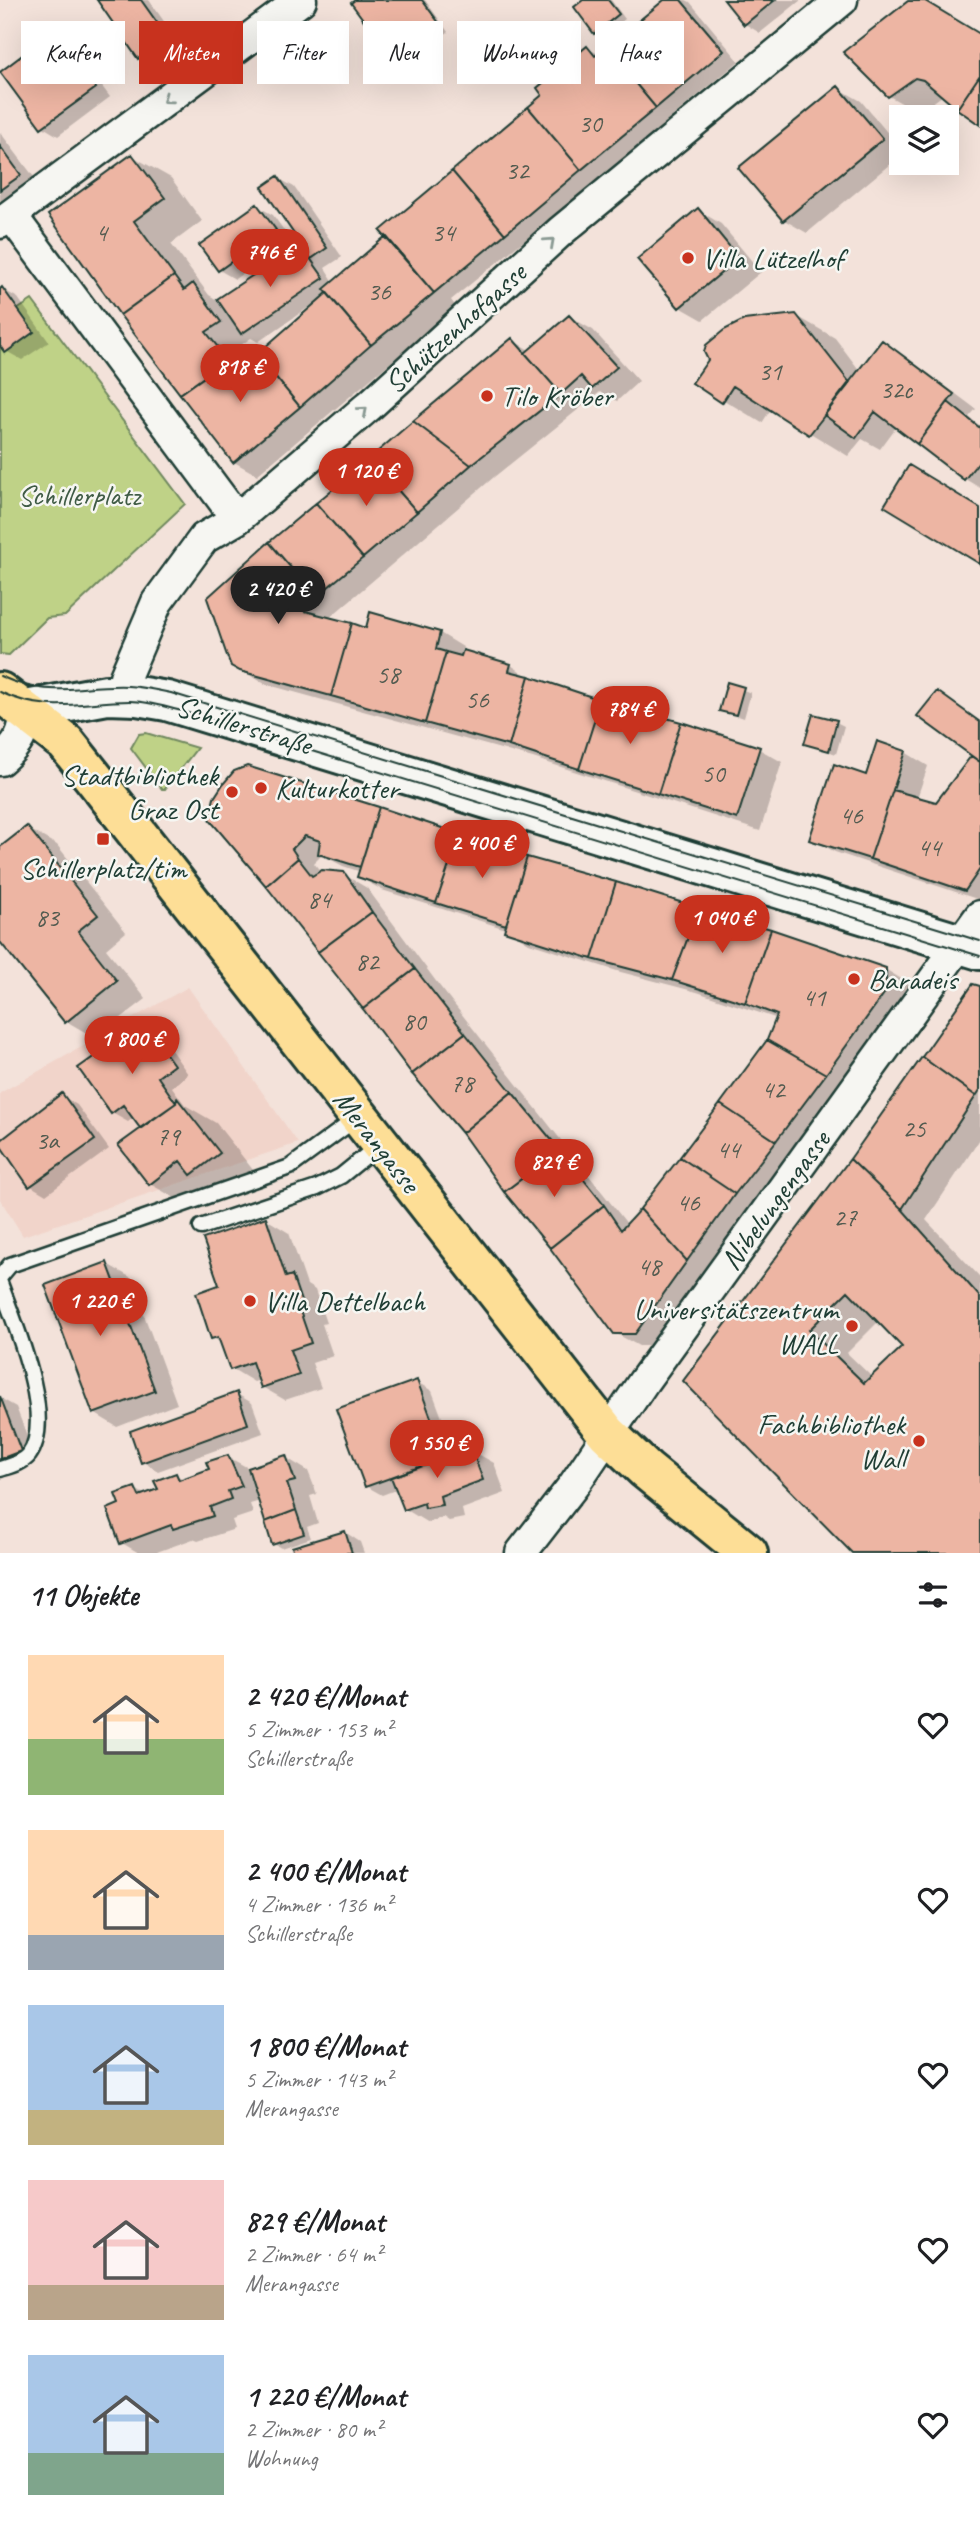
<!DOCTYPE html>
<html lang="de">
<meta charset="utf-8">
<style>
:root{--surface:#fff;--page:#f6f6f6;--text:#202124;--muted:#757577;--accent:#c8321e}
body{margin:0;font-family:Caveat,sans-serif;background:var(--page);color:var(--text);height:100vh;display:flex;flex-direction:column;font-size:26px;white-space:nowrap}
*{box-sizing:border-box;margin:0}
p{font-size:23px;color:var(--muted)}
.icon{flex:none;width:38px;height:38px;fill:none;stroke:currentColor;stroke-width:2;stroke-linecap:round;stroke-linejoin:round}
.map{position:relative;height:1553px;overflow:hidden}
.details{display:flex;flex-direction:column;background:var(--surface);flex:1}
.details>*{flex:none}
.hud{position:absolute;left:21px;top:21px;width:938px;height:63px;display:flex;gap:14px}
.controls{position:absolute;left:889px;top:105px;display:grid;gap:14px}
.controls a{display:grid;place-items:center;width:70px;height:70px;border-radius:0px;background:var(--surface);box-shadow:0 7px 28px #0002;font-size:35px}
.price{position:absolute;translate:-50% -60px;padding:0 16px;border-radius:24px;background:var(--accent);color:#fff;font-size:23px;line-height:46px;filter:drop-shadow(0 2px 4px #0008)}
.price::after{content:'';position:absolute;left:50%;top:42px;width:21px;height:16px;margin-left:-10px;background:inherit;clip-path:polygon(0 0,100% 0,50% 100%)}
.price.on{background:#222;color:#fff}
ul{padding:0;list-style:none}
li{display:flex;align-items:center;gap:21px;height:175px;padding:0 28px}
li span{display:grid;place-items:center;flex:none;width:196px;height:140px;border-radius:0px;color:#555}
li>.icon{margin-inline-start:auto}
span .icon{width:84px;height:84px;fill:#fffc;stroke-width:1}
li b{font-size:30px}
h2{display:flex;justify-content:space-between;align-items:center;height:84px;padding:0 28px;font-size:30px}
.chip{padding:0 24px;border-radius:0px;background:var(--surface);box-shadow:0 7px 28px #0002;font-size:24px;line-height:63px}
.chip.on{background:var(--accent);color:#fff}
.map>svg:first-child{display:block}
.built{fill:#f1d4ca}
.green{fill:#bfd287;stroke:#6f885e;stroke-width:2}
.shadow{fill:#0003;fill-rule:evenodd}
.building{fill:#edb5a3;stroke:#1f3d34;stroke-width:2;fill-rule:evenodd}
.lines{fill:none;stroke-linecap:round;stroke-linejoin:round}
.service-casing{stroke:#1f3d34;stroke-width:19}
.minor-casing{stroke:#1f3d34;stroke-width:35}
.secondary-casing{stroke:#1f3d34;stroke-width:44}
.primary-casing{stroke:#1f3d34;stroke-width:44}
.service{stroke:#f6f6f2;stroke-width:14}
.minor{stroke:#f6f6f2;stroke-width:30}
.secondary{stroke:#f6f6f2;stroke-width:38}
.primary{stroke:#fdde96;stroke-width:38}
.tram{stroke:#1f3d34;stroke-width:2}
.oneway{stroke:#8a9a93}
.poi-dot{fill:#c8321e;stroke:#f6f6f2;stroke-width:2.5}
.labels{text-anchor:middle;stroke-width:5;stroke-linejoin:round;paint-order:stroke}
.number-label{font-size:26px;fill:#525b50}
.poi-label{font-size:30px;fill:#1f3d34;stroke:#f6f6f2;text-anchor:start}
.street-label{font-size:30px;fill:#1f3d34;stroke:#f6f6f2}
.park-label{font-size:30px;fill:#3f5b45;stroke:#f6f6f2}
</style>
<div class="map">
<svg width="980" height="1553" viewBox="0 0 980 1553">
<rect width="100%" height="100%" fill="#f3e2da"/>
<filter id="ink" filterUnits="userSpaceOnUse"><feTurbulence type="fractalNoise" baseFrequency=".0143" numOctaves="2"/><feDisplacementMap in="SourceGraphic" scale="14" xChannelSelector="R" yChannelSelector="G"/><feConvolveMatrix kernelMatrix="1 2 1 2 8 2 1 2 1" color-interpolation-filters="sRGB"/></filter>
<g filter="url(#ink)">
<path class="built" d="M188,987L298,1143L23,1236L0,1199V1093Z"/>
<path class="green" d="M32,300L185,504L65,616L47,618L9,655L0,654V321Z
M146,733L197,748L165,789H162L131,748L139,734Z"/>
<path class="shadow" d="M99,0H149L182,47L155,66L139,57Z
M358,0H425L448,32L402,64L395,60Z
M586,0H611L625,19L603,37L595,32Z
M666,0H686L690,2L739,61L673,116L678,122L529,246L522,242L451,300L456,307L257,475L234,462L123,315L132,156L171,178L202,221L171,244L209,295L219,301L303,244L278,178L294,187L342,257L325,268L334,282L545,95L587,48L600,55ZM312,305L313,307L257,356L242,359L234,350L251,338L258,342Z
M726,0H801L760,33L745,24Z
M54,34L69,43L110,97L58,136L43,127Z
M980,35V122L943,95L919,113L889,96L846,53Z
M838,88L861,101L901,149V155L807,233L784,220Z
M0,132L43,189L0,220Z
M257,206L273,215L290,239L235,279L219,270Z
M698,210L721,224L761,272L703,320L680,307Z
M2,289L18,298L49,342L22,360L6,351L0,343V291Z
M795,315L835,338L860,371L882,343L905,356L976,409L969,417L980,426V488L965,479L897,426L880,449L862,439L848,456L771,409L762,423L694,382Z
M570,317L593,330L639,381L617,401L600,392L494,477L328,619L367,630L372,614L440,633L463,647L461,651L511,665L533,680L759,749L782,762L760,831L533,758L265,684L233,665L512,340L531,351Z
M728,684L751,693L744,718L721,710Z
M937,693L980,721V900L835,852L812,839L867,778L905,752L928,766L917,798L937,804L974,755Z
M836,722L844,726L836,754L806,743Z
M247,768L527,859L885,969L908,983V1004L658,1346H639L615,1333L463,1132L413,1073ZM322,855L343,866L361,872L359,877L382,890L506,929L529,943L617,971L697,992L778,1019L769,1041L628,1225L438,984L367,888L343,874L321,872L314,863Z
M27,828L57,845L126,932L106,949L146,999L95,1038L66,1021L0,939V849Z
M980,988V1139L926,1220L980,1277V1553L686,1380ZM879,1321L904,1347L872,1377L847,1353Z
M143,1024L159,1033L188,1074L172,1087L185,1105L216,1123L257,1175L231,1196L214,1187L189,1206L150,1184L143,1128L134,1117L128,1122L112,1113Z
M62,1096L77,1105L109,1149L46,1195L31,1186L1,1143Z
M266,1219L289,1233L307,1285L315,1290L326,1323L322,1324L333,1356L312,1363L321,1388L285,1400L262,1387L260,1380L254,1382L231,1368L223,1344L213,1338L221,1286Z
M107,1264L130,1277L177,1404L117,1427L94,1413Z
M417,1382L432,1391L456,1455L471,1450L494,1463L505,1493L462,1509L464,1518L449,1521L443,1517L428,1523L405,1509L398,1489L382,1495L366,1486Z
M237,1394L252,1403L263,1433L158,1471L143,1462Z
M0,1398L16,1407L36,1459L0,1473Z
M228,1457L250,1469L285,1457L308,1471L317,1494L310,1496L318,1523L307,1527L311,1538L281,1548L274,1544L260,1501L250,1504L253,1513L232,1520L235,1529L198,1541L193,1539L154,1553H139L122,1543L121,1505L135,1489L146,1495L160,1490L176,1475L185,1480L211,1470Z
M345,1532L360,1542L364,1553H296Z"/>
<path class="building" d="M97,0H141L168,38L138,59Z
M355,0H422L442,27L394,61L351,3Z
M583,0H608L619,14L594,34L574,7Z
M664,0H681L724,51L656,108L606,48Z
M724,0H775L744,25Z
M908,1H925L980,34V75L957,109L923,80L915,78L888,97L843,52Z
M53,32L96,88L41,128L0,72Z
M587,46L595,56L606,48L656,108L581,170L528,107L542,95L537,88Z
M980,75V125L957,109Z
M838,86L883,139L783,221L738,168Z
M528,107L581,170L505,234L452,171Z
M0,146L21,175L0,190Z
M132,154L165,198L134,221L174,276L120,315L48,215Z
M452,171L505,234L434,293L380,231Z
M278,176L327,248L311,259L262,187Z
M257,204L276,230L218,271L199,245Z
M698,208L739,258L679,308L637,259Z
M386,236L434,293L371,345L324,289Z
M300,244L324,278L241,334L217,299Z
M174,276L184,290L193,283L221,322L206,332L228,360L180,394L120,315Z
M2,287L34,332L5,353L0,346V289Z
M327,293L371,345L300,407L257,354Z
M796,314L850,383L809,435L733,386L722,403L692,383L708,360L704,352L706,345L724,330L744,320Z
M569,315L617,367L592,389L581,376L561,394L525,353Z
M512,338L561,394L471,465L413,421Z
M882,340L954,394L917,444L875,412L856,438L824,415Z
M257,354L300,407L233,463L180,394L228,360Z
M948,402L980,428V460L964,480L917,444Z
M413,421L471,465L417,512L370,458Z
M370,458L417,512L363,558L316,503Z
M909,465L980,508V564L884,506Z
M316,503L363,558L316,597L269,542Z
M269,542L316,597L301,610L352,623L331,696L240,671L231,666L226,653L207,598Z
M370,612L440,632L436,649L446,652L425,723L331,696L352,623L366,628Z
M463,650L511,664L509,671L529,676L509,746L425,723L446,652L461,656Z
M529,676L601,700L579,769L509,746Z
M727,682L744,687L736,715L719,711Z
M937,691L980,722V762L917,716Z
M601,700L681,722L658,794L579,769Z
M813,714L837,720L829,751L804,744Z
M681,722L760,747L737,819L658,794Z
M877,741L906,751L870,859L809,840L834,764L866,775Z
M971,756L980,762V869L965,891L870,859L893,790L936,802Z
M247,766L379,807L360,867L318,854L320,841L305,836L292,849L298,858L266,886L209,819L214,798L223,784L234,771Z
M379,807L460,834L436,903L357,877Z
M27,826L98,915L78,931L117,981L65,1023L0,942V847Z
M460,834L527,857L506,925L436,903Z
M527,857L616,882L592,959L504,931Z
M298,858L312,876L322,870L344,872L372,912L318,952L266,886Z
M616,882L699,908L672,980L592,959Z
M699,908L771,929L745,1003L672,980Z
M372,912L415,969L363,1009L318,952Z
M771,929L886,968V991L826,1074L767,1040L777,1015L745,1003Z
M415,969L465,1033L412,1074L363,1009Z
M973,984L980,986V1090L976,1096L922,1057Z
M143,1022L174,1065L158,1077L176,1103L140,1128L123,1105L111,1114L78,1068Z
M465,1033L512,1092L462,1133L412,1074Z
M767,1040L826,1074L776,1141L720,1104Z
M922,1057L976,1096L902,1209L850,1159Z
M512,1092L560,1150L504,1192L462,1133Z
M62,1093L95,1140L29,1187L0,1145V1141Z
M177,1098L220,1153L191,1175L180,1161L149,1185L118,1145L176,1103Z
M720,1104L776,1141L735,1194L680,1157Z
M560,1150L604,1205L550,1248L504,1192Z
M680,1157L735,1194L687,1261L640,1209Z
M850,1159L902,1209L980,1297V1553H852L683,1381ZM848,1291L902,1347L864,1383L809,1330Z
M604,1205L621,1230L640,1209L687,1261L635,1334H614L550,1248Z
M266,1217L286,1277L292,1275L304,1310L300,1311L311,1343L290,1350L299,1375L261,1388L252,1362L230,1370L218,1337L211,1339L196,1293L219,1285L203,1239Z
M107,1262L155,1391L93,1414L45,1285Z
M417,1380L446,1458L365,1487L336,1409Z
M237,1392L248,1424L141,1463L130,1431Z
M0,1396L21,1451L0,1459Z
M471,1448L483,1480L440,1496L442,1505L425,1508L424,1503L404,1510L391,1477Z
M228,1455L242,1486L228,1491L231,1499L210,1507L213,1516L173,1529L171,1525L120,1544L107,1509L119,1504L115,1494L135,1487L139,1496L158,1489L154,1481L176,1473L179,1480L209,1469L206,1462Z
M286,1455L295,1481L287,1483L296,1510L265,1522L248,1468Z
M296,1510L304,1534L272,1545L265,1522Z
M345,1531L352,1553H294L292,1547Z"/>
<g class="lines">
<defs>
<path id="service" d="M201,1227L317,1188L341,1176L378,1146
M0,1277L10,1265L290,1167L357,1118
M0,1283C14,1322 56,1418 29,1455C23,1463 9,1466 0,1469"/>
<path id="minor" d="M11,215L237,519
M0,223L301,0
M121,696L125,677L157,602L204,538L237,519L370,405L561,231L842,0
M0,760C19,744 24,734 26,710
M521,1553L573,1486L644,1381L980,916"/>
<path id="secondary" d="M26,710L107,695L137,696L167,701L980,950"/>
<path id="primary" d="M0,692L66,743L93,777L607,1433L646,1470L748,1553"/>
</defs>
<use href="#service" class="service-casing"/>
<use href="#minor" class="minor-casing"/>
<use href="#secondary" class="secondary-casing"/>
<use href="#primary" class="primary-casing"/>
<use href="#service" class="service"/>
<use href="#minor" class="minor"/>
<use href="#secondary" class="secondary"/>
<use href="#primary" class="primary"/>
<path class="tram" d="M0,676C52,700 77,684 128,686C142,687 157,690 171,693L980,941
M0,692C49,715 81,701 130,701C146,701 162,706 178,710L980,956"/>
</g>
<defs><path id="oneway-chevron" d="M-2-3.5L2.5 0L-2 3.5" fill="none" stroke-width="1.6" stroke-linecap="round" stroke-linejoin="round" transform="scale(1.75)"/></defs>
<g class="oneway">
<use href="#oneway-chevron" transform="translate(167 99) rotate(143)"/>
<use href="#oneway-chevron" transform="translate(550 242) rotate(-42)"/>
<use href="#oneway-chevron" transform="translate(363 411) rotate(-41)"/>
</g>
</g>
<g class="poi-dot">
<circle cx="688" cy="258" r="7"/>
<circle cx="487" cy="396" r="7"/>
<circle cx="261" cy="788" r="7"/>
<circle cx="232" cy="792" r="7"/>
<rect x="96" y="832" width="14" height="14" rx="3.5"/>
<circle cx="854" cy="979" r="7"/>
<circle cx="250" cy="1301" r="7"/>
<circle cx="852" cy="1326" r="7"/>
<circle cx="919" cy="1441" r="7"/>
</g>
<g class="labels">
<g class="number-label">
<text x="590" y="132">30</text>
<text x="517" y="179">32</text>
<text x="101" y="241">4</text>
<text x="443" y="241">34</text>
<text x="379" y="300">36</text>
<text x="770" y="380">31</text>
<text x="896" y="398">32c</text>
<text x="388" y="683">58</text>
<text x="477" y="708">56</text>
<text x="713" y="782">50</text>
<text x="851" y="824">46</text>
<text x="929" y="856">44</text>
<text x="319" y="908">84</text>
<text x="47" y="926">83</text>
<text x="367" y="970">82</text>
<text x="814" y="1006">41</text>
<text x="414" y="1030">80</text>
<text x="462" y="1092">78</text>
<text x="773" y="1098">42</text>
<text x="914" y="1137">25</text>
<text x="168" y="1145">79</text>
<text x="47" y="1149">3a</text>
<text x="728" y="1158">44</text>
<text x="688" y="1211">46</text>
<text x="845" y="1226">27</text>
<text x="649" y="1275">48</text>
</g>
<g class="poi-label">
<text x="702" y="268">Villa Lützelhof</text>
<text x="501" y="406">Tilo Kröber</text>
<text x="218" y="785" text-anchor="end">Stadtbibliothek<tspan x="218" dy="34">Graz Ost</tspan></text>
<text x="275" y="798">Kulturkotter</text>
<text x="103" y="878" text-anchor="middle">Schillerplatz/tim</text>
<text x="868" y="989">Baradeis</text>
<text x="264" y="1311">Villa Dettelbach</text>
<text x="838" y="1319" text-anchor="end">Universitätszentrum<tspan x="838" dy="34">WALL</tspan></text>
<text x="905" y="1434" text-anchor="end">Fachbibliothek<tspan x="905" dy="34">Wall</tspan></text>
</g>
<g class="street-label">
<text transform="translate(455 328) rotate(-42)" y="10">Schützenhofgasse</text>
<text transform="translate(244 725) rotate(17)" y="10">Schillerstraße</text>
<text transform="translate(377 1141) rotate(52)" y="10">Merangasse</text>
<text transform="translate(775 1200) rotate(-54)" y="10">Nibelungengasse</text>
</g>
<g class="park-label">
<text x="79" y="505">Schillerplatz</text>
</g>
</g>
</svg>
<div class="controls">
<a><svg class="icon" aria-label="layers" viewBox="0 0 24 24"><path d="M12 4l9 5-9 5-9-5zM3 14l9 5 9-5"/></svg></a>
</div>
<b class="price" style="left:270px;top:289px">746 €</b>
<b class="price" style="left:240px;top:404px">818 €</b>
<b class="price" style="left:366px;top:508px">1 120 €</b>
<b class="price on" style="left:278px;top:626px">2 420 €</b>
<b class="price" style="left:630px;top:746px">784 €</b>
<b class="price" style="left:482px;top:880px">2 400 €</b>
<b class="price" style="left:722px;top:955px">1 040 €</b>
<b class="price" style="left:132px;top:1076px">1 800 €</b>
<b class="price" style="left:554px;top:1199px">829 €</b>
<b class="price" style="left:100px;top:1338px">1 220 €</b>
<b class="price" style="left:437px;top:1480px">1 550 €</b>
<div class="hud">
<a class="chip">Kaufen</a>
<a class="chip on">Mieten</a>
<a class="chip">Filter</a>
<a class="chip">Neu</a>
<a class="chip">Wohnung</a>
<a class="chip">Haus</a>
</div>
</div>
<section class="details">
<h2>11 Objekte<svg class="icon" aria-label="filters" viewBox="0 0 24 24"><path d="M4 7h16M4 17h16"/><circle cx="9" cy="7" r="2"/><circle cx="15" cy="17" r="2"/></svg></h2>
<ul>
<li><span style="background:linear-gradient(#ffd9b3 60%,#8fb573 0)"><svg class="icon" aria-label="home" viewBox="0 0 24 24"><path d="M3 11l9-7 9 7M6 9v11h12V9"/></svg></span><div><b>2 420 €/Monat</b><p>5 Zimmer · 153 m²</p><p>Schillerstraße</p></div><svg class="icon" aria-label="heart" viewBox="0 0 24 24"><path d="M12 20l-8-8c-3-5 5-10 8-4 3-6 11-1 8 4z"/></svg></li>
<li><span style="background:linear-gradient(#ffd9b3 75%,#9aa5b1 0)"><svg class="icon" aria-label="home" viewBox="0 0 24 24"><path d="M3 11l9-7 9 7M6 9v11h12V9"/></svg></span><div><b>2 400 €/Monat</b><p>4 Zimmer · 136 m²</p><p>Schillerstraße</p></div><svg class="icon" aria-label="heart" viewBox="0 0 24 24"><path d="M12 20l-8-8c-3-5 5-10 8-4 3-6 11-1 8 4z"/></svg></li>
<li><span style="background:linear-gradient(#a9c7e8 75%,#c2b280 0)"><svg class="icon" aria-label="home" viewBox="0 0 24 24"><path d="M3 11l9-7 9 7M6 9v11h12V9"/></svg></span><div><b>1 800 €/Monat</b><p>5 Zimmer · 143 m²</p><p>Merangasse</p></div><svg class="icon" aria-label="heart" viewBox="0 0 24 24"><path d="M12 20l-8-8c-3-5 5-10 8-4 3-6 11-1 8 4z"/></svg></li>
<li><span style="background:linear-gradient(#f6c9c9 75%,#b9a48a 0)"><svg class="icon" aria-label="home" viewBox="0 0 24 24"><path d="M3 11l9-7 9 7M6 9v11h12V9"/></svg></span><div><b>829 €/Monat</b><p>2 Zimmer · 64 m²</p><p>Merangasse</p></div><svg class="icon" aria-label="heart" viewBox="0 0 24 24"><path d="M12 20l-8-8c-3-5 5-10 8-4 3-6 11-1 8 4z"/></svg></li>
<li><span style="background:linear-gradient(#a9c7e8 70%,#7fa58c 0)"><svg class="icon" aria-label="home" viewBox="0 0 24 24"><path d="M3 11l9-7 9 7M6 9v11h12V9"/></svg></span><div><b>1 220 €/Monat</b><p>2 Zimmer · 80 m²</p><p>Wohnung</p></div><svg class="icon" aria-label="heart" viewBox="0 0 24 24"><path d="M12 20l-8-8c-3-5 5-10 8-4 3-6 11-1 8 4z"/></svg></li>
</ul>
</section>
